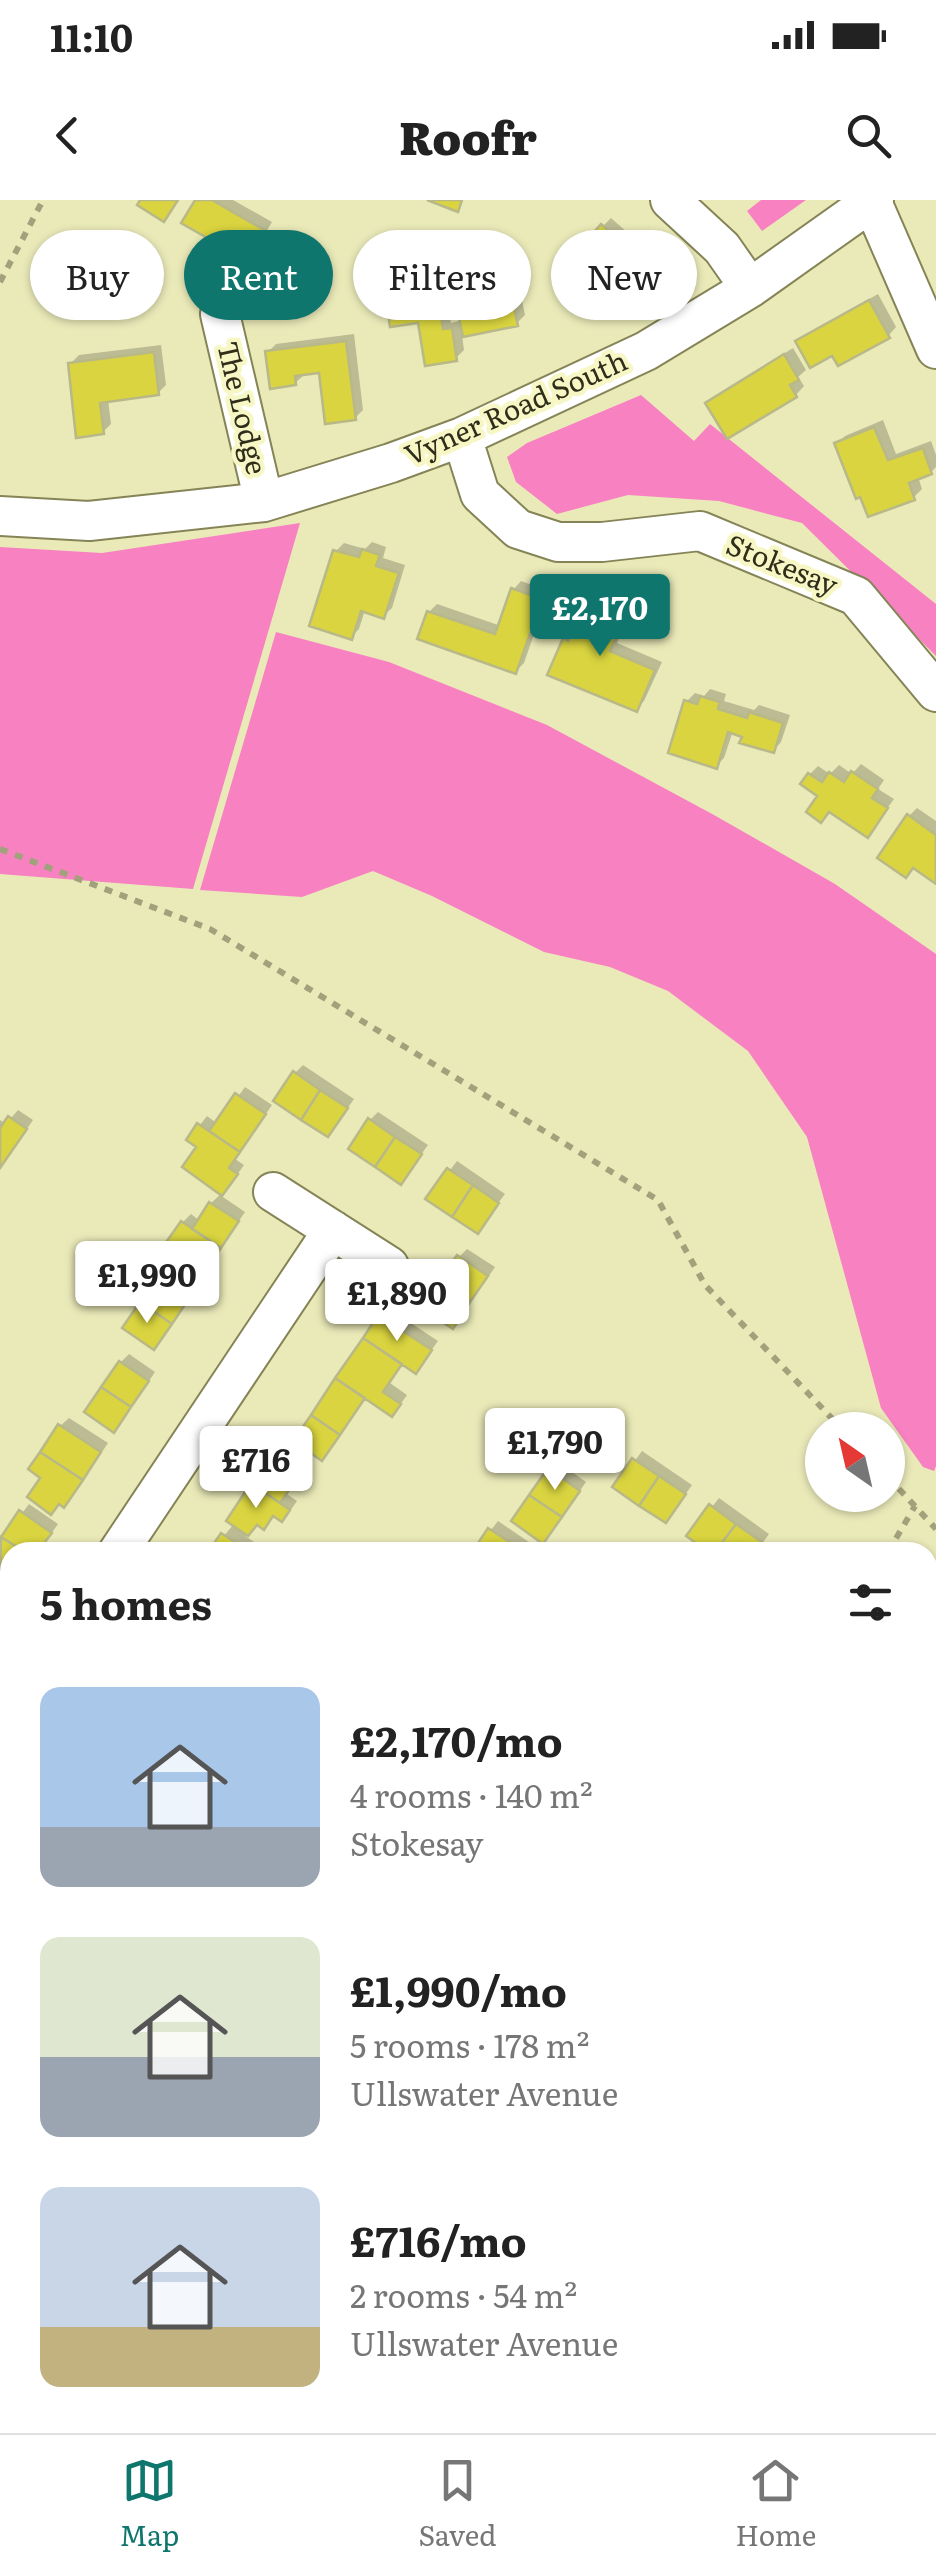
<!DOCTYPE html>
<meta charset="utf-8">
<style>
:root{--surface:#fff;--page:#f6f6f6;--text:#222;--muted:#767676;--line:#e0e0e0;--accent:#0f766e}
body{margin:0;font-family:Literata,serif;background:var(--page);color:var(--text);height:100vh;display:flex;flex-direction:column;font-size:38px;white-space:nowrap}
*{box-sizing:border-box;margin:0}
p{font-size:32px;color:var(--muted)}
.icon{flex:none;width:55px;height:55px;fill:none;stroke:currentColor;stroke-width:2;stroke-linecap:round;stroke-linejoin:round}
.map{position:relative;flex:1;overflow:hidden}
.details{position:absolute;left:0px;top:1342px;width:938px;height:892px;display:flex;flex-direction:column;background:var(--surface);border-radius:30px 30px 0 0;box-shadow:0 2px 8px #0004}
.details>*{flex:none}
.hud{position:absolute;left:30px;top:30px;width:878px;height:90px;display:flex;gap:20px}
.needle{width:65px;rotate:326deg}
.fabs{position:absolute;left:805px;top:1212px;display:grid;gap:20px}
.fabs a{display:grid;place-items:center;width:100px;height:100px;border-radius:50%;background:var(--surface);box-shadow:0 2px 8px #0004;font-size:50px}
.price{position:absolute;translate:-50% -85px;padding:0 22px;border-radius:10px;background:#fff;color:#222;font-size:32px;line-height:65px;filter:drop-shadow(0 2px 5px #0008)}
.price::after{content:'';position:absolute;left:50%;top:60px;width:30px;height:22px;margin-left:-15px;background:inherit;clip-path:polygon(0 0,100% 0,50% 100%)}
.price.selected{background:var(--accent);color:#fff}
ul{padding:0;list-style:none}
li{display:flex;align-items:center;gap:30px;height:250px;padding:0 40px}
li span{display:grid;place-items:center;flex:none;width:280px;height:200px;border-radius:20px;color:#555}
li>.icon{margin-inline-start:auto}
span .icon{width:120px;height:120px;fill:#fffc;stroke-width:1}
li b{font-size:42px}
h2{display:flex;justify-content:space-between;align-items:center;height:120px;padding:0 40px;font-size:42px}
.tag{padding:0 35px;border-radius:45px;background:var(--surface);box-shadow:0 2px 8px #0004;font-size:35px;line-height:90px}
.tag.selected{background:var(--accent);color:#fff}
.status{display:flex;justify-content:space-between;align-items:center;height:70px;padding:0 50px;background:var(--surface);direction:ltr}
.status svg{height:28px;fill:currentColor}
header{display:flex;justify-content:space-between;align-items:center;height:130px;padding:0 40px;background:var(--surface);font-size:45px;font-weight:800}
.tabs{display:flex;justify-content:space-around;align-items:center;height:140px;border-top:2px solid var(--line);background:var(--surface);font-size:28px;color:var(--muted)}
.tabs a{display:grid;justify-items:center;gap:5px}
.tabs .selected{color:var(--accent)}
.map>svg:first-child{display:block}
.forest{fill:#f881c2}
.shadow{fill:#0003}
.building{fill:#d9d43f;stroke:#b8b889;stroke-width:2.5}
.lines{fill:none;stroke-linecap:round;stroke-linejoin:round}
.minor-casing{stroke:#858457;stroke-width:42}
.path{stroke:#a1a17b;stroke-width:6;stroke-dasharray:8 8;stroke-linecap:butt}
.minor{stroke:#fff;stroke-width:38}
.labels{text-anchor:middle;stroke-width:9;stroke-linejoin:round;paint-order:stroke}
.street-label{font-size:28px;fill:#2e2e1b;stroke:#f7f7c6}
</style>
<div class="status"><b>11:10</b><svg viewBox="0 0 49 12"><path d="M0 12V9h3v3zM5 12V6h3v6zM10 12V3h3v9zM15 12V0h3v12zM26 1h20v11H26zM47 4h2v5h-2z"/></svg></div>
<header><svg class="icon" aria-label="back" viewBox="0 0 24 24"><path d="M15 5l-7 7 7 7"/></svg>Roofr<svg class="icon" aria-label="search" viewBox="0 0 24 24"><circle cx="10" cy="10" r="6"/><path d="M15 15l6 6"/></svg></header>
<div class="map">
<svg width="936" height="2233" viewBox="0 0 936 2233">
<rect width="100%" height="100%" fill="#eaeab9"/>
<path class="forest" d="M761,0H806L762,31L747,11Z
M641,195L694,241L710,224L936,404V456L802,323L719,301L628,295L557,314L516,282L507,257L527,243Z
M300,323L193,689L0,674V347L102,353Z
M276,432L389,462L547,525L714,615L835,684L936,754V1266L934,1271L923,1267L881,1208L807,937L748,851L668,791L610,767L544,752L432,696L373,671L302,697L200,690Z"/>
<path class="shadow" d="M197,0H233L272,22L251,58L243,66L227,46Z
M611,18L646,49L612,88L603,26Z
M515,67L525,115L517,123L462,135L464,150L456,158L420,120L388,93L396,85L444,77L451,123L462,120L455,86L463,77Z
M878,94L896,127L888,136L833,152L798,142L807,134Z
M354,134L363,210L355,218L321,170L304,175L295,183L268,152L276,144Z
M161,145L166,185L158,193L108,199L111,224L103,232L70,164L79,155Z
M793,148L806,170L798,177L804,186L796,195L728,236L708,204L716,196Z
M883,220L896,254L931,241L936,255V267L931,272L918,277L922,289L913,298L837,244L845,236Z
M372,342L386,347L383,358L405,365L392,408L383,416L365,410L359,429L351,437L336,351L344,343L365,349Z
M521,381L549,391L524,463L516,471L429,412L437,404L501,426L513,390Z
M596,391L632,407L617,443L662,462L644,501L636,509L565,440L573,432L588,399Z
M710,489L726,494L724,501L754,510L759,505L790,515L781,542L773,551L733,531L724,558L716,566L687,501L695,493L704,496Z
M861,564L884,580L878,589L894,599L868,634L821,595L810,574L818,566L830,574L839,565L852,574Z
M917,608L936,621V681L915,666L909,616Z
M303,865L354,899L335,926L295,873Z
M245,887L272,905L235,959L244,965L230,985L220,995L245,1012L203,1074L192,1085L196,1088L161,1139L160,1077L171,1066L159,1058L183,1022L191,1014L200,1021L211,1003L222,993L199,947L189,939L207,916L218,924Z
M18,910L33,920L0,968V920L6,924Z
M378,912L428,945L401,982L370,920Z
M457,961L505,994L477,1031L429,998Z
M467,1049L495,1067L461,1117L453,1125L459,1057Z
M388,1108L438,1141L416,1171L403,1163L390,1183L407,1195L400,1205L366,1196L330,1249L307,1248L297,1263L305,1268L287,1294L297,1301L290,1311L281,1319L274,1314L264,1326L258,1322L245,1336L265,1349L263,1352H210L234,1324L229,1320L267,1265L273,1243L281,1235L294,1244L380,1116Z
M129,1154L155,1172L122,1221L121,1162Z
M69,1218L108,1243L72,1297L64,1305L44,1277L60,1226Z
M642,1251L692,1285L673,1312L616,1287Z
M558,1262L586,1282L551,1332L550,1270Z
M719,1298L769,1334L756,1352H713L690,1335Z
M29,1304L58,1324L38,1352H10V1389L0,1382V1343Z
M498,1321L539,1349L537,1352H474Z
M0,1391L10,1398V1418L0,1433Z
M0,1743L8,1748L1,1759L10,1765V1770L0,1784Z
M928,1805L936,1810V1824L928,1838Z
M6,2181L10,2183V2225H28L23,2233H0V2187Z"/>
<path class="building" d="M140,0H178L164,22L137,5Z
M195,0H212L266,31L244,69L219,55L223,47L181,23Z
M427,0H462L458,12Z
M601,24L640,58L604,100L565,65Z
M507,74L518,126L463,137L452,85Z
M436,84L443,129L452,128L457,161L425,166L418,123L390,127L385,93Z
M869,100L890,138L838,166L832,156L810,168L795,141Z
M346,141L356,220L325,224L319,173L295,176L296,185L270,189L265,151Z
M154,152L159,195L100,203L104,234L76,238L68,163Z
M784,154L799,180L790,185L797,197L727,239L705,203Z
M874,227L888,260L923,248L932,274L909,283L915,300L868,317L860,297L856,299L834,243Z
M362,349L380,355L376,366L399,373L384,419L361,411L352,440L309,426L333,350L359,357Z
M511,388L542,399L516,474L417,439L427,411L495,434Z
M586,398L626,415L610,451L655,470L637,512L547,475L563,438L568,441Z
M700,496L720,502L718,509L747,518L749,512L783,523L774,553L739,543L742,537L728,532L717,569L668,553L684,500L697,504Z
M851,571L878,589L872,598L888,608L868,638L829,612L821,623L806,612L817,596L800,584L808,573L822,582L829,572L844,582Z
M907,614L936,635V684L913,668L906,678L877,658Z
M293,871L320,890L301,920L273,901Z
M320,890L348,908L328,937L301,920Z
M235,893L266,914L240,952L209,931Z
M8,916L27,929L0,968V928Z
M368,918L395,937L375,967L348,949Z
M197,923L240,952L229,968L238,974L222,996L182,967L196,947L186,940Z
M395,937L422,954L401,985L375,967Z
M447,968L473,985L452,1017L425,999Z
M473,985L499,1003L478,1034L452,1017Z
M209,1002L239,1021L221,1048L192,1029Z
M181,1021L221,1048L195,1086L155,1058Z
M457,1055L488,1076L470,1102L439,1081Z
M158,1075L190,1097L172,1124L140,1102Z
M439,1081L470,1102L453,1129L421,1108Z
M140,1102L172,1124L154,1150L122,1128Z
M378,1115L432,1150L416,1174L363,1138Z
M363,1138L402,1164L383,1192L401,1204L392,1217L335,1178Z
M119,1161L149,1181L131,1207L101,1187Z
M335,1178L365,1198L340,1235L311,1215Z
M101,1187L131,1207L114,1233L84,1212Z
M311,1215L340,1235L322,1261L293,1241Z
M58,1224L101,1252L83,1280L40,1252Z
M271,1241L298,1261L291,1272L298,1277L280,1303L251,1283L264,1266L257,1261Z
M40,1252L83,1280L64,1308L59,1304L51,1315L27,1297L40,1278L28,1269Z
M632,1258L659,1276L639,1306L612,1287Z
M548,1268L580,1291L562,1317L529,1295Z
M659,1276L686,1294L666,1323L639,1306Z
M251,1283L290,1310L282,1322L273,1316L264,1330L257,1325L248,1336L226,1321Z
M529,1295L562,1317L543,1344L511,1321Z
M709,1304L736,1324L715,1352H709L686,1336Z
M19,1310L52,1333L37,1352H25L1,1337Z
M736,1324L763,1343L756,1352H715Z
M488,1328L525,1352H472Z
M221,1333L250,1352H208Z
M1,1337L25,1352H10V1392L0,1385Z
M0,1404L10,1411V1418L0,1433Z
M10,1626V1660L0,1653V1640Z
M936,1667V1705L928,1698V1674Z
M932,1719L936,1723V1784L928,1777V1725Z
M0,2190L10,2197V2225H27L22,2233H3L0,2231Z
M195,2225H213L225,2233H190Z
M213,2225H243L238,2233H225Z"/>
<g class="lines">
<defs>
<path id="minor" d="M670,0L722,48L750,88
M872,2L936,149
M220,114L264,302
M462,237L480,294L518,329L558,342H602L700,331L856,396L936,492
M0,316L89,321L264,302L391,263L462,237L646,151L750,88L874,0
M273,992L389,1066
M118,1352L333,1030
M0,1529L10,1514
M0,1880L10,1886
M928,2044L936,2031
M928,2094L936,2100
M99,2233L104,2225
M803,2233L808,2225"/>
</defs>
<use href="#minor" class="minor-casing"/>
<path class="path" d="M0,82L43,0
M0,649L210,729L658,1000L705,1085L843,1230
M888,1277L936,1329
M888,1352L915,1306"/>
<use href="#minor" class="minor"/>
</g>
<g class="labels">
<g class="street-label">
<text transform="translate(242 208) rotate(77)" y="10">The Lodge</text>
<text transform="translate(516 208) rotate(-24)" y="10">Vyner Road South</text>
<text transform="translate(782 365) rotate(22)" y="10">Stokesay</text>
</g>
</g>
</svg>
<div class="fabs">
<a><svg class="needle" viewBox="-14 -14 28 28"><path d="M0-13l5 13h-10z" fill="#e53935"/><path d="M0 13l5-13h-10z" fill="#767676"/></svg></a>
</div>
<b class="price selected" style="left:600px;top:459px">£2,170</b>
<b class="price" style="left:147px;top:1126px">£1,990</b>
<b class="price" style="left:397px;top:1144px">£1,890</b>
<b class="price" style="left:555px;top:1293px">£1,790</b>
<b class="price" style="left:256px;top:1311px">£716</b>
<div class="hud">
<a class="tag">Buy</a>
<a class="tag selected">Rent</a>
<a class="tag">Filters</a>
<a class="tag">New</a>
</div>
<section class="details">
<h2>5 homes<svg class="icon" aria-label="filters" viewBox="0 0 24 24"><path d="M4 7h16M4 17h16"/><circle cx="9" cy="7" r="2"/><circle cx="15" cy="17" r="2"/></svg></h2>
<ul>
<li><span style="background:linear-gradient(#a9c7e8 70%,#9aa5b1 0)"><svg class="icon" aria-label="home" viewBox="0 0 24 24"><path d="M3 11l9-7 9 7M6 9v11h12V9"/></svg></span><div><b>£2,170/mo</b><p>4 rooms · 140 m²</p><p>Stokesay</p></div></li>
<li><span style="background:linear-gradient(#dfe7d0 60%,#9aa5b1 0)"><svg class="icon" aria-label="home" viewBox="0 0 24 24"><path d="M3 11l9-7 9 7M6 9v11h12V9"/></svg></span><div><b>£1,990/mo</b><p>5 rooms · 178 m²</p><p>Ullswater Avenue</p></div></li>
<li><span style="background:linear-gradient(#c9d6e8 70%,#c2b280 0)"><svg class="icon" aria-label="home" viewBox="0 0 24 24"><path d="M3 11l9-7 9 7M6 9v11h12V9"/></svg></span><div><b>£716/mo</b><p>2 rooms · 54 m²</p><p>Ullswater Avenue</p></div></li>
</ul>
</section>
</div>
<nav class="tabs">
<a class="selected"><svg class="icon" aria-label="map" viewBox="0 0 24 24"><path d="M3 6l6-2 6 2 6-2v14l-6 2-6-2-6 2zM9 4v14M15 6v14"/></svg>Map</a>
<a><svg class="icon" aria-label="saved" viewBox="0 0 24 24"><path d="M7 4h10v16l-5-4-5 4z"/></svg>Saved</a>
<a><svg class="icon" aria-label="home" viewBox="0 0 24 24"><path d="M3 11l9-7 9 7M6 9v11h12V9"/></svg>Home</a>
</nav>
